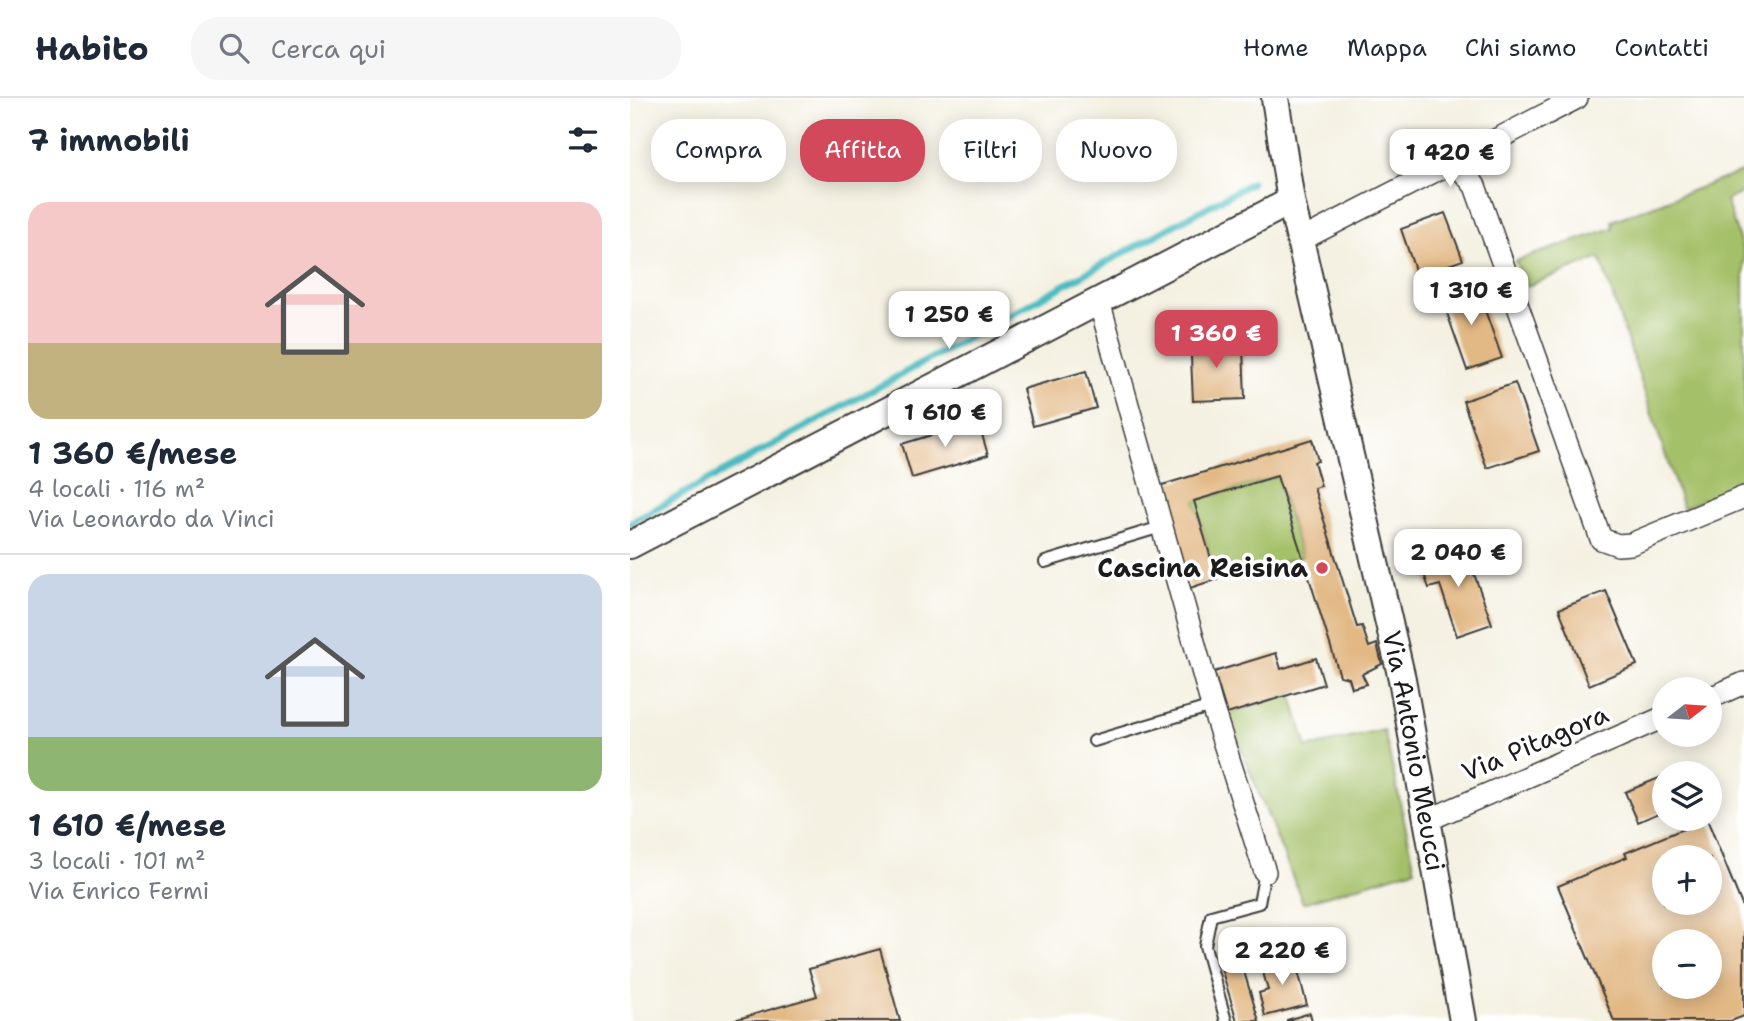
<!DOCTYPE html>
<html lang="it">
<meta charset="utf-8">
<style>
:root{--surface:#fff;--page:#f6f6f7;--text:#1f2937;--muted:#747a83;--line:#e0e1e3;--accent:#d1495b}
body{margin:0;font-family:"Shantell Sans",sans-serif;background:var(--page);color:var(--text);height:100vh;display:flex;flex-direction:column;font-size:26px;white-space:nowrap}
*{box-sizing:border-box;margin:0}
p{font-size:23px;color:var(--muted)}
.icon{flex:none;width:38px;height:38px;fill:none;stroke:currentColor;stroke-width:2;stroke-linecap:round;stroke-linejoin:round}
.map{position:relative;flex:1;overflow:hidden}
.details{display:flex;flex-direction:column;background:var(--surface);width:630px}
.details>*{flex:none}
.top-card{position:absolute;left:21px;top:21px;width:665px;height:63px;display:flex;gap:14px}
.needle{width:46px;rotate:73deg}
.controls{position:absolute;left:1022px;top:579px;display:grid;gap:14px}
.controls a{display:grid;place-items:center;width:70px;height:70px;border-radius:50%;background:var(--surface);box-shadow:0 4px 18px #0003;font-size:35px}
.price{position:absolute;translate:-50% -60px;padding:0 16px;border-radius:14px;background:#fff;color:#222;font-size:23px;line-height:46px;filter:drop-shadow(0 2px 4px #0008)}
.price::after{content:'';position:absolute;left:50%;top:42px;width:21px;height:16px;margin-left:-10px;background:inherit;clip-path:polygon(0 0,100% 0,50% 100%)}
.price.on{background:var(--accent);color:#fff}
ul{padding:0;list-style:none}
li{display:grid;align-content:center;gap:14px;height:371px;padding:0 28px}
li+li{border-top:2px solid var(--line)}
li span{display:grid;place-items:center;height:217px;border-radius:21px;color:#555}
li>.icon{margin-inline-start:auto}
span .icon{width:126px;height:126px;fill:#fffc;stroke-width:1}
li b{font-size:30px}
h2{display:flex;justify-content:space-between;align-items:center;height:84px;padding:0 28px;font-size:30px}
.chip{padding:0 24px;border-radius:28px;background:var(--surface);box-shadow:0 4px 18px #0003;font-size:24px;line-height:63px}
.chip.on{background:var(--accent);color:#fff}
header{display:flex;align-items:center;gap:42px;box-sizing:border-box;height:98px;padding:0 35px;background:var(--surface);border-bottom:2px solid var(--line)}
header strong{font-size:33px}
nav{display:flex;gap:38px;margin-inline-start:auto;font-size:24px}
.search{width:490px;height:63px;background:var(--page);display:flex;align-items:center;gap:18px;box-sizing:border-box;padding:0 24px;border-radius:28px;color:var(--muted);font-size:26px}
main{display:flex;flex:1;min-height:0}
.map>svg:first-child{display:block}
.green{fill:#a4c068;stroke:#606e42;stroke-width:2}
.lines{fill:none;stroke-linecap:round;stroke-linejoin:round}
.stream{stroke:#4cbbc1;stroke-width:7}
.building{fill:#e2b884;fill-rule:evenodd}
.service-casing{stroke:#3c3c3a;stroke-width:14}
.minor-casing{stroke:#3c3c3a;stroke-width:24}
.tertiary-casing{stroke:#3c3c3a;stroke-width:30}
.service{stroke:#fff;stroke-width:10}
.minor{stroke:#fff;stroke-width:21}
.tertiary{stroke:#fff;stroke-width:26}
.poi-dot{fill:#d1495b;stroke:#fff;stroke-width:2.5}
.labels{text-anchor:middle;stroke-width:7;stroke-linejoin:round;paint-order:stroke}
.poi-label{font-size:26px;font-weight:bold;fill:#1c1c1c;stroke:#fff;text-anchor:end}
.street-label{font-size:26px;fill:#1c1c1c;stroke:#fff}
</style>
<header>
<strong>Habito</strong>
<div class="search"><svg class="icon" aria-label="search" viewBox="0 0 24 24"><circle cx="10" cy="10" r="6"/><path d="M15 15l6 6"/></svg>Cerca qui</div>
<nav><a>Home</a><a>Mappa</a><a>Chi siamo</a><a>Contatti</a></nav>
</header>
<main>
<section class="details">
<h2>7 immobili<svg class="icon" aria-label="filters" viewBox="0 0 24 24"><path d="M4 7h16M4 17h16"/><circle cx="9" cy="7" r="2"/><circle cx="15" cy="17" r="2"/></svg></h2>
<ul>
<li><span style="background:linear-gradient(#f6c9c9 65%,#c2b280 0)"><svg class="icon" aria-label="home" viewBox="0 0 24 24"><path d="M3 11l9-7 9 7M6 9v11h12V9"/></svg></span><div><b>1 360 €/mese</b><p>4 locali · 116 m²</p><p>Via Leonardo da Vinci</p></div></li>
<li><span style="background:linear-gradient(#c9d6e8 75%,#8fb573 0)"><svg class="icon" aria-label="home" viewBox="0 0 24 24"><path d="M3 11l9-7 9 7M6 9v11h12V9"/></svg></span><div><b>1 610 €/mese</b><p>3 locali · 101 m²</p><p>Via Enrico Fermi</p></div></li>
</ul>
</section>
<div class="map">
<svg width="1114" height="923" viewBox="0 0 1114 923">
<rect width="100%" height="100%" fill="#fff"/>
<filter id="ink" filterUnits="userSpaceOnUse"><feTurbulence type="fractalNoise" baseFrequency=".0143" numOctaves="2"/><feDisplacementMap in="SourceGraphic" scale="14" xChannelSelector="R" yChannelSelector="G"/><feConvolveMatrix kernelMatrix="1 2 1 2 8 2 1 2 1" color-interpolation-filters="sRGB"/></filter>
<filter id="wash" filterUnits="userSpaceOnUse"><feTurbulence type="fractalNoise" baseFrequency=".00686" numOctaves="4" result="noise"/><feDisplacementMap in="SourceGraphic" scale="28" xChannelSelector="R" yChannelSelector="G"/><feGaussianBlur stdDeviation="1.57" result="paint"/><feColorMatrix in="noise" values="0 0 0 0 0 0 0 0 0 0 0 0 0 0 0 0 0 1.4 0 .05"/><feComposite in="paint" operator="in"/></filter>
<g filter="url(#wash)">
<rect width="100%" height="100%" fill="#f4f1e2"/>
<path class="green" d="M1114,73V94L1096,102L1114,156V385L1053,410L970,160L897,188L885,163L983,130L982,123Z
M647,378L672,459L587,481L564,403Z
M661,595L677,650L754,632L785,771L673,805L597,616Z"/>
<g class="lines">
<path class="stream" d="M0,425L621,85"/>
</g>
<g id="blocks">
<path class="building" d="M815,115L833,162L787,178L771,131Z
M846,187L872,260L837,272L811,198Z
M589,235L586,251L613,249L615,301L563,303L560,237Z
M456,273L466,310L403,328L393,291Z
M885,285L909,353L857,370L833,303Z
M348,323L358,357L282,380L272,346Z
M682,341L688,363L684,364L691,388L684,390L727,529L732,528L739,549L747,546L752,566L732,576L737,586L722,590L719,580L710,578L647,378L564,403L587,481L560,490L529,388Z
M834,448L862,526L827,538L810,487L799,490L789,462Z
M976,493L1007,567L959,587L929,511Z
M646,555L651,571L686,560L694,586L597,616L584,574Z
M1034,678V713L1008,724L995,694Z
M1077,721L1114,812V918L1101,923H984L928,788L997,759L995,755ZM1034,760H1080V805H1034ZM1034,844H1080V889H1034Z
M250,851L270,923H101L187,898L179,871Z
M664,858L677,907L635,918L629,895L638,892L631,867Z
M612,867L629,923H607L592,873Z
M680,915L682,923H657V922Z"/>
</g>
</g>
<g filter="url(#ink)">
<use href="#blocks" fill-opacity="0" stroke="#3c3c3a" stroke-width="2"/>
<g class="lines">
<defs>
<path id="service" d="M415,464L531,429
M464,643L582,608
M596,923L575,848L581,818L629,805L635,774"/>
<path id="minor" d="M826,65L845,88L971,441L988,447L1001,446L1114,399
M671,142L947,0
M469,203L582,608L635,774
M1080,600L1114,585
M798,722L1034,619"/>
<g id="tertiary">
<path id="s1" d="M645,0L661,103L772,581L833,923"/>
<path d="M0,447L661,103"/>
</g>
</defs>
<use href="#service" class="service-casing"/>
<use href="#minor" class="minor-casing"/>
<use href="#tertiary" class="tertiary-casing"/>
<use href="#service" class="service"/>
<use href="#minor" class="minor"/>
<use href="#tertiary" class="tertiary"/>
</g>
</g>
<circle class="poi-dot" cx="692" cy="470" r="7"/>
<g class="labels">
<g class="poi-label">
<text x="678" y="479">Cascina Reisina</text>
</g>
<g class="street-label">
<text transform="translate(905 645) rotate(-23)" y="9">Via Pitagora</text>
<text dy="9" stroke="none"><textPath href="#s1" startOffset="668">Via Antonio Meucci</textPath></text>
</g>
</g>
</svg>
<div class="controls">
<a><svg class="needle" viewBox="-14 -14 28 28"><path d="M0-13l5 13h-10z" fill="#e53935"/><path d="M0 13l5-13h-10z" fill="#747a83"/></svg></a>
<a><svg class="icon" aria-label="layers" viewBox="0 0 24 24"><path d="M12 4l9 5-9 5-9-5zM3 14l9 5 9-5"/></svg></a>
<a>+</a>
<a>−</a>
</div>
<b class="price" style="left:820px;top:91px">1 420 €</b>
<b class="price" style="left:841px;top:229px">1 310 €</b>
<b class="price" style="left:319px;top:253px">1 250 €</b>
<b class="price on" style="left:586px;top:272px">1 360 €</b>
<b class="price" style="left:315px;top:351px">1 610 €</b>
<b class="price" style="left:828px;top:491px">2 040 €</b>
<b class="price" style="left:652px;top:889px">2 220 €</b>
<div class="top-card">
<a class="chip">Compra</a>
<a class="chip on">Affitta</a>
<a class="chip">Filtri</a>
<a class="chip">Nuovo</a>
</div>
</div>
</main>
